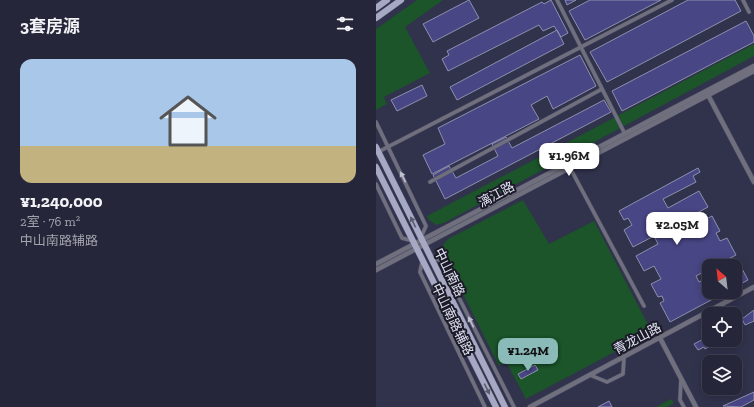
<!DOCTYPE html>
<html lang="zh">
<meta charset="utf-8">
<style>
:root{--surface:#252639;--page:#313244;--text:#f1f3f6;--muted:#a3a5ae;--line:#424353;--accent:#8bbbb9}
body{margin:0;font-family:"Zilla Slab","Noto Sans SC",serif;background:var(--page);color:var(--text);height:100vh;display:flex;flex-direction:column;font-size:15px;white-space:nowrap}
*{box-sizing:border-box;margin:0}
p{font-size:13px;color:var(--muted)}
.icon{flex:none;width:22px;height:22px;fill:none;stroke:currentColor;stroke-width:2;stroke-linecap:round;stroke-linejoin:round}
.map{position:relative;flex:1;overflow:hidden}
.details{display:flex;flex-direction:column;background:var(--surface);width:376px}
.details>*{flex:none}
.needle{width:26px;rotate:332deg}
.controls{position:absolute;left:326px;top:259px;display:grid;gap:8px}
.controls a{display:grid;place-items:center;width:40px;height:40px;border-radius:8px;background:var(--surface);box-shadow:0 2px 10px #0003,0 0 0 1px var(--line);font-size:20px}
.price{position:absolute;translate:-50% -34px;padding:0 9px;border-radius:8px;background:#fff;color:#222;font-size:13px;line-height:26px;filter:drop-shadow(0 1px 2px #0008)}
.price::after{content:'';position:absolute;left:50%;top:24px;width:12px;height:9px;margin-left:-6px;background:inherit;clip-path:polygon(0 0,100% 0,50% 100%)}
.price.on{background:var(--accent);color:#111}
ul{padding:0;list-style:none}
li{display:grid;align-content:center;gap:8px;height:212px;padding:0 20px}
li+li{border-top:1px solid var(--line)}
li span{display:grid;place-items:center;height:124px;border-radius:12px;color:#555}
li>.icon{margin-inline-start:auto}
span .icon{width:72px;height:72px;fill:#fffc;stroke-width:1}
li b{font-size:17px}
h2{display:flex;justify-content:space-between;align-items:center;height:48px;padding:0 20px;font-size:17px}
main{display:flex;flex:1;min-height:0}
.map>svg:first-child{display:block}
.green{fill:#1b5529}
.building{fill:#484684;stroke:#8e90af}
.lines{fill:none;stroke-linecap:round;stroke-linejoin:round}
.minor-casing{stroke:#4d4e67;stroke-width:4.5}
.tertiary-casing{stroke:#4d4e67;stroke-width:5.5}
.primary-casing{stroke:#4d4e67;stroke-width:7}
.minor{stroke:#6f6f7d;stroke-width:3.5}
.tertiary{stroke:#6f6f7d;stroke-width:4.5}
.primary{stroke:#a7a9c4;stroke-width:6}
.oneway{fill:#bfc0d0}
.oneway2{fill:#5a5b6e}
.labels{text-anchor:middle;stroke-width:4;stroke-linejoin:round;paint-order:stroke}
.street-label{font-size:13px;fill:#e1e2f4;stroke:#1b1b27}
</style>
<main>
<section class="details">
<h2>3套房源<svg class="icon" aria-label="filters" viewBox="0 0 24 24"><path d="M4 7h16M4 17h16"/><circle cx="9" cy="7" r="2"/><circle cx="15" cy="17" r="2"/></svg></h2>
<ul>
<li><span style="background:linear-gradient(#a9c7e8 70%,#c2b280 0)"><svg class="icon" aria-label="home" viewBox="0 0 24 24"><path d="M3 11l9-7 9 7M6 9v11h12V9"/></svg></span><div><b>¥1,240,000</b><p>2室 · 76 m²</p><p>中山南路辅路</p></div></li>
</ul>
</section>
<div class="map">
<svg width="378" height="407" viewBox="0 0 378 407">
<rect width="100%" height="100%" fill="#31324c"/>
<path class="green" d="M41,0H67L29,27L54,73L8,97L11,104L0,110V29Z
M378,44V56L68,223L60,225L53,220L51,216Z
M147,200L173,244L218,221L276,332L150,399L130,362L123,366L66,252L67,245L72,239Z
M295,399L298,403L291,407H280Z"/>
<path class="building" d="M93,0L103,18L57,42L47,24Z
M175,0L192,33L185,37L178,26L167,31L163,25L72,71L66,59L73,55L71,51L166,2L168,4Z
M189,0H200L191,5Z
M214,0H285L209,40L193,11Z
M312,0H359L365,11L231,82L214,52Z
M370,21L378,36V42L246,111L236,91Z
M181,30L188,44L81,100L74,87Z
M204,55L220,86L177,109L171,96L155,105L163,119L56,174L47,155L69,144L62,128Z
M46,85L51,96L21,111L15,100Z
M228,100L235,112L69,199L57,175L73,166L80,178L122,156L116,144L130,137L136,148Z
M322,168L324,172L317,176L320,182L287,199L292,208L323,191L332,207L312,218L317,226L336,216L344,231L340,233L344,241L351,238L360,255L339,266H333V269L320,276L323,282L333,277V292H350L294,322L284,303L288,301L286,296L282,297L275,284L285,279L278,266L268,271L260,256L282,244L278,236L257,247L248,230L256,225L252,218L248,220L243,211Z
M362,261L372,280L359,287V266H354Z
M378,310V321L369,325L366,319Z
M333,336V340H341V342L329,349L328,347L322,350L318,344Z
M363,361L367,367L359,372V363Z
M159,365L162,370L145,379L142,374Z
M333,375V385L329,387L326,381L332,378L331,376Z
M378,392V400L365,407L347,406Z
M233,401L236,407H222Z"/>
<g class="lines">
<defs>
<path id="minor" d="M181,0L249,134
M367,0L373,12
M0,122L50,226L45,237
M2,152L296,0
M192,164L268,306
M54,182L226,89
M0,184L26,238L37,241
M55,258L64,260L138,407
M46,262L44,272L109,407
M214,375L231,382L247,374L248,357
M305,379L304,400L308,407"/>
<path id="tertiary" d="M331,93L378,182
M0,264L378,66
M0,270L378,71
M284,338L320,407
M154,407L378,287"/>
<path id="primary" d="M0,8L11,0
M0,18L25,0
M0,147L129,407
M0,167L120,407"/>
</defs>
<use href="#minor" class="minor-casing"/>
<use href="#tertiary" class="tertiary-casing"/>
<use href="#primary" class="primary-casing"/>
<use href="#minor" class="minor"/>
<use href="#tertiary" class="tertiary"/>
<use href="#primary" class="primary"/>
</g>
<defs><path id="oneway-solid" d="M-6-.8H1V-3.2L6.5 0L1 3.2V.8H-6Z"/></defs>
<g class="oneway">
<use href="#oneway-solid" transform="translate(27 177) rotate(-116)"/>
<use href="#oneway-solid" transform="translate(95 322) rotate(-116)"/>
</g>
<g class="oneway2">
<use href="#oneway-solid" transform="translate(37 222) rotate(-116)"/>
<use href="#oneway-solid" transform="translate(111 389) rotate(63)"/>
</g>
<g class="labels">
<g class="street-label">
<text transform="translate(120 194) rotate(-28)" y="5">漓江路</text>
<text transform="translate(74 272) rotate(64)" y="5">中山南路</text>
<text transform="translate(77 319) rotate(64)" y="5">中山南路辅路</text>
<text transform="translate(261 338) rotate(-28)" y="5">青龙山路</text>
</g>
</g>
</svg>
<div class="controls">
<a><svg class="needle" viewBox="-14 -14 28 28"><path d="M0-13l5 13h-10z" fill="#e53935"/><path d="M0 13l5-13h-10z" fill="#a3a5ae"/></svg></a>
<a><svg class="icon" aria-label="locate" viewBox="0 0 24 24"><circle cx="12" cy="12" r="6"/><path d="M12 2v4M12 18v4M2 12h4M18 12h4"/></svg></a>
<a><svg class="icon" aria-label="layers" viewBox="0 0 24 24"><path d="M12 4l9 5-9 5-9-5zM3 14l9 5 9-5"/></svg></a>
</div>
<b class="price" style="left:193px;top:177px">¥1.96M</b>
<b class="price" style="left:301px;top:246px">¥2.05M</b>
<b class="price on" style="left:152px;top:372px">¥1.24M</b>
</div>
</main>
